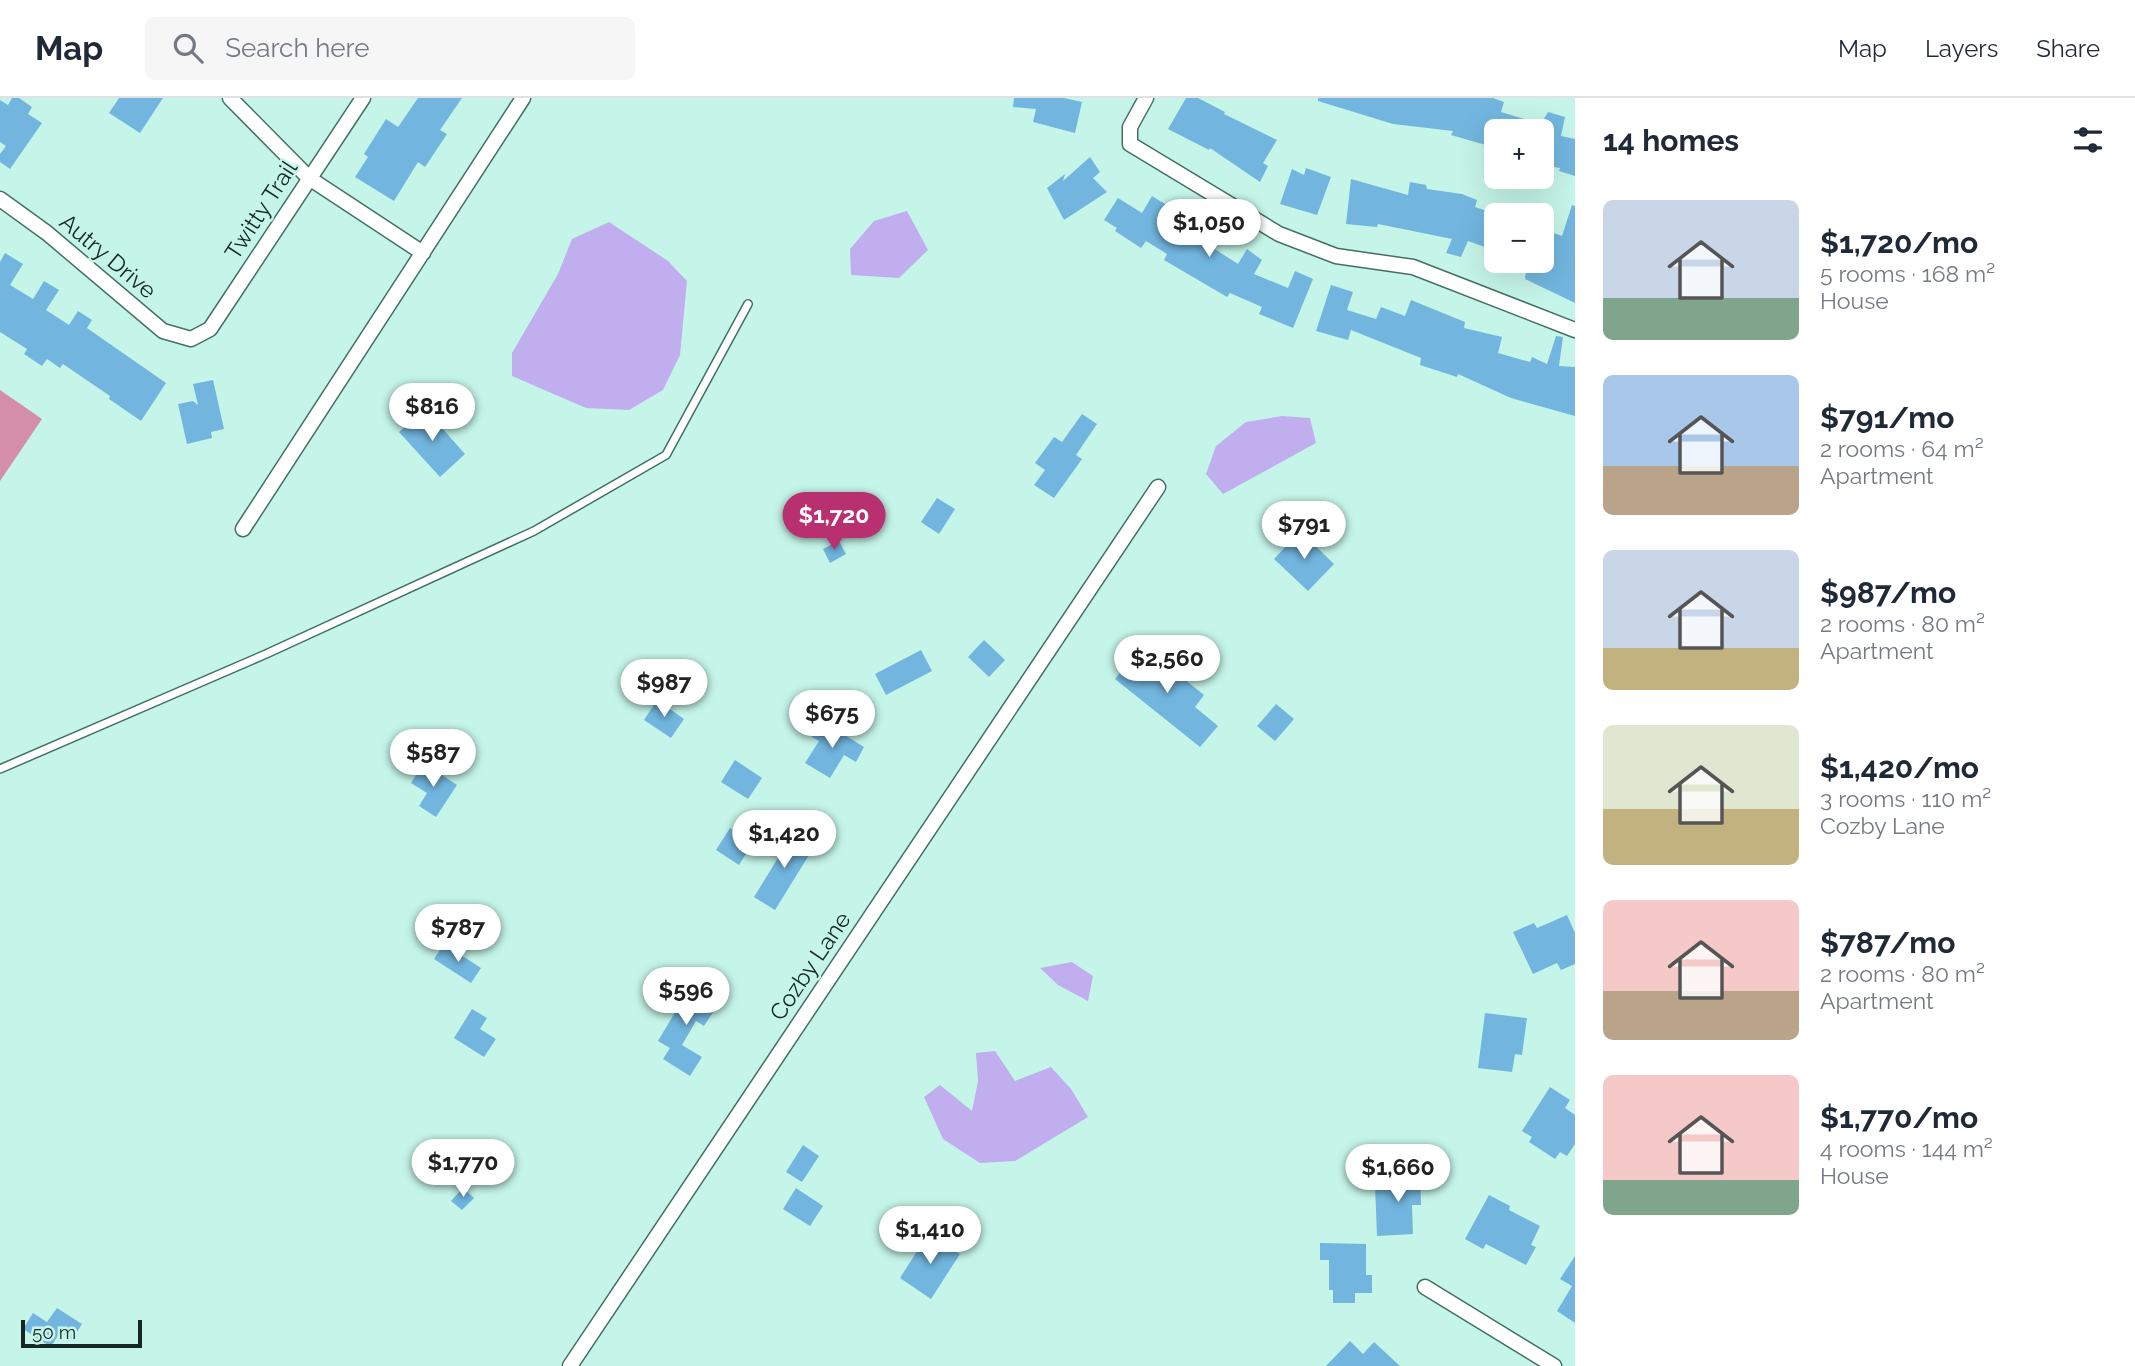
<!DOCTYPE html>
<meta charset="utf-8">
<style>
:root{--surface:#fff;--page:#f6f6f7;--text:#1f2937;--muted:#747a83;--line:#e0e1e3;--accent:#b8306f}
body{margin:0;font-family:Raleway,sans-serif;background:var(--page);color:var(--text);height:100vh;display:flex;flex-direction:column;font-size:26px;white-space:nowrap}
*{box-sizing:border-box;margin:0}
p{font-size:23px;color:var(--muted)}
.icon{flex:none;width:38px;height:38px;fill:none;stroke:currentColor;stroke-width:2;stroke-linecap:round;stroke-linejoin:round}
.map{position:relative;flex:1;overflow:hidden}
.sheet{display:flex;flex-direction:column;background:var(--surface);width:560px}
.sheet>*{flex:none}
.tools{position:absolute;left:1484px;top:21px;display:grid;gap:14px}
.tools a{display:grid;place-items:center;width:70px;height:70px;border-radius:10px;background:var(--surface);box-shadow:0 7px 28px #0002;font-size:35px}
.scale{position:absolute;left:21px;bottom:18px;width:121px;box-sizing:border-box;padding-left:7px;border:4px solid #152723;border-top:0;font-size:19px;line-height:24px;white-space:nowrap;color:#152723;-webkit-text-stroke:5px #c5f5e8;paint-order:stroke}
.price{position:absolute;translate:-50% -60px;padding:0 16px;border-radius:24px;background:#fff;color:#222;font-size:23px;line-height:46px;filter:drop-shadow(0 2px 4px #0008)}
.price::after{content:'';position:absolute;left:50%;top:42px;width:21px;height:16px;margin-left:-10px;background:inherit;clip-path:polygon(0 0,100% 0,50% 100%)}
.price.on{background:var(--accent);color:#fff}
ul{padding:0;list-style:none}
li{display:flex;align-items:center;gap:21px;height:175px;padding:0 28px}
li span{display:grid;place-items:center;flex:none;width:196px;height:140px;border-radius:10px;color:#555}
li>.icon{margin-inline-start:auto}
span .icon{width:84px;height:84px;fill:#fffc;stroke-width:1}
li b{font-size:30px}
h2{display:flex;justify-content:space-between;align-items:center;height:84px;padding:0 28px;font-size:30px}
header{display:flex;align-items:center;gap:42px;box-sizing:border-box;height:98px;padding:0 35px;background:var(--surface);border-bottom:2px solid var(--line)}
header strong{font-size:33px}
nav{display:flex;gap:38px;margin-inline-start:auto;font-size:24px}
.search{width:490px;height:63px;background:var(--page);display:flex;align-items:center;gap:18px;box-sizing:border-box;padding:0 24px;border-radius:10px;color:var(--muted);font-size:26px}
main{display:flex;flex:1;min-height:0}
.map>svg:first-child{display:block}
.forest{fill:#d58ea7}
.water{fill:#c0aeee}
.building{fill:#72b6df}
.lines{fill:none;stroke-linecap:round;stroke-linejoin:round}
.service-casing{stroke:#437065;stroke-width:10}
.minor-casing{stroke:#437065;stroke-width:17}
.service{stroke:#fff;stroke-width:7}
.minor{stroke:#fff;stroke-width:14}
.labels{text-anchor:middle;stroke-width:5;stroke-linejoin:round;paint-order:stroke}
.street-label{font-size:23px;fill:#152723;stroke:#c5f5e8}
</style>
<header>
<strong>Map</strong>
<div class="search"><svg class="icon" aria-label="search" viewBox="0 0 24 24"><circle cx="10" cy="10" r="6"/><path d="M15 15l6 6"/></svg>Search here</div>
<nav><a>Map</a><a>Layers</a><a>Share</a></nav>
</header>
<main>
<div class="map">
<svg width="1575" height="1268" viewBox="0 0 1575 1268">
<rect width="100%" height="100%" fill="#c5f5e8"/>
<path class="forest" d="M0,292L42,321L0,383Z"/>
<path class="water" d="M907,113L928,152L899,180L851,177L850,151L874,123Z
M609,124L668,163L687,183L680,257L663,292L629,312L586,310L512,278V255L558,176L572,141Z
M1282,318L1310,320L1316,345L1223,396L1206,376L1216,348L1246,324Z
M1072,864L1093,878L1088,903L1058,887L1040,870Z
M995,953L1015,983L1051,969L1071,991L1088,1019L1015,1063L980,1065L943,1041L924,999L940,987L972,1013L978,983L976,955Z"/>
<path class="building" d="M12,0H19L32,9L28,16L42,25L10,71L0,64V56L6,48L0,44V2L8,7Z
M119,0H163L140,35L109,15Z
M418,0H462L440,32L447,36L425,69L418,64L394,103L355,79L368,59L364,56L386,21L398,29Z
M1014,0H1064L1082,4L1075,35L1033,24L1036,11L1013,9Z
M1186,0H1198L1225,14L1224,16L1277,42L1263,65L1268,68L1260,84L1210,50L1209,52L1168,31Z
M1318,0H1493L1504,4L1501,14L1541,26L1548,14L1565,19L1561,38L1575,41V78L1559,73L1560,70L1542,67V33H1494L1489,48L1451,37L1453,33L1393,26L1318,3Z
M1090,59L1100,74L1093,80L1107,94L1064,122L1047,90L1065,76L1063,83Z
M1306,70L1331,79L1317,117L1280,106L1292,71L1304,77Z
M1351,81L1408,97L1410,84L1426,87L1427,91L1462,96L1477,102L1475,109L1496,116V153L1468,143L1461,159L1446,155L1452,141L1378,126L1377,129L1346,126Z
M1152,98L1184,118L1186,115L1201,124L1193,137L1238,166L1247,151L1262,162L1254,176L1288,190L1295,173L1313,181L1293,230L1259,216L1262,209L1230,195L1227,199L1164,162L1167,156L1146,143L1141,150L1115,133L1117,130L1104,122L1118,100L1142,115Z
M1572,107L1575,108V205L1525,181L1527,163H1542V131L1562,138Z
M5,155L23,166L10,187L33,201L44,183L59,192L46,212L69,227L78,213L92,222L87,230L166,285L141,323L109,301L110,298L63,266L60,270L47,261L42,268L24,256L27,251L0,234V164Z
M1331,187L1353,194L1347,212L1376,221L1381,209L1405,218L1411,202L1465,224L1464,230L1502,239L1498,255L1530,264L1532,259L1547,266L1556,238L1563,239L1559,268L1575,269V318L1511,300L1458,276L1457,279L1420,267L1421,260L1351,232L1348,242L1316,233Z
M213,282L224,331L211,334L212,340L187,346L178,306L193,303L198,307L193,286Z
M425,311L465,356L440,379L399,334Z
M1082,316L1097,326L1076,357L1082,361L1054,400L1034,387L1045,372L1035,365L1054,339L1062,344Z
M937,400L955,411L939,436L921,424Z
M1300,433L1334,466L1308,493L1274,461Z
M839,443L846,456L830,465L823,451Z
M984,542L1005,562L989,579L968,559Z
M1142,547L1204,597L1195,609L1218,628L1200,649L1115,581Z
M921,552L932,573L886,597L875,576Z
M657,602L684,621L671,640L644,622Z
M1276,606L1294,621L1275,643L1257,628Z
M822,623L864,649L856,664L844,657L830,680L805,665L819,643L812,639Z
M735,662L762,680L748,701L721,684Z
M424,665L457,687L436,719L419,708L427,695L411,685Z
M730,730L753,745L739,767L716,752Z
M787,732L814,749L775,812L754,799L786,747L780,744Z
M1567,817L1575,835V866L1561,872L1557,865L1533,876L1513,834L1534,825L1537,830Z
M444,846L481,870L471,885L434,861Z
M688,885L719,905L704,928L696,923L682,947L702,959L690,978L663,961L670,950L658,943L677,911L673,908Z
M472,911L487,920L480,931L496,941L484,959L454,940Z
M1485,915L1527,920L1522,957L1515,956L1512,974L1478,970Z
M1550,989L1570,1002L1565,1010L1575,1017V1046L1567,1058L1560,1054L1555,1061L1529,1044L1532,1039L1522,1033Z
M803,1047L819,1058L802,1084L786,1074Z
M1420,1071L1421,1107H1412L1413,1136L1377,1138L1375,1087L1398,1086L1397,1072Z
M463,1090L474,1100L462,1112L451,1103Z
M796,1090L823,1108L810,1128L783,1111Z
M1489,1097L1510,1108L1509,1112L1540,1128L1531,1147L1536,1149L1526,1167L1486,1146L1483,1151L1465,1141Z
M928,1136L960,1156L931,1201L900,1180Z
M1320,1145L1366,1146V1177H1372V1195H1355V1205H1333V1192H1329V1162H1320Z
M1575,1158V1225L1557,1213L1572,1188L1560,1181Z
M57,1210L82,1226L72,1242L60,1234L51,1249L23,1231L33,1215L47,1224Z
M1350,1243L1363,1256L1374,1244L1400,1268H1326Z"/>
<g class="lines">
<defs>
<path id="service" d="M0,671L266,556L534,433L666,357L748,206"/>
<path id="minor" d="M230,0L309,80L423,155
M1146,0L1130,29V46L1279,136L1336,158L1413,169L1575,232
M0,101L47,135L163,233L191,241L210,231L363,0
M243,431L523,0
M1425,1189L1554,1268
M570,1268L1158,389"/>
</defs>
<use href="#service" class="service-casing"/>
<use href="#minor" class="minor-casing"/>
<use href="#service" class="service"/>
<use href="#minor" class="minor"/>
</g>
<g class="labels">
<g class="street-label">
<text transform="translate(261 112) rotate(-57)" y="8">Twitty Trail</text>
<text transform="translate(108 158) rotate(40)" y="8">Autry Drive</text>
<text transform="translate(810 868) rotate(-56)" y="8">Cozby Lane</text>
</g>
</g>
</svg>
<div class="tools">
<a>+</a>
<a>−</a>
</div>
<div class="scale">50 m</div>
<b class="price" style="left:1209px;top:161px">$1,050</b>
<b class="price" style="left:432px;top:345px">$816</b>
<b class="price on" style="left:834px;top:454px">$1,720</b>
<b class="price" style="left:1304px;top:463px">$791</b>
<b class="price" style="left:1167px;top:597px">$2,560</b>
<b class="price" style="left:664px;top:621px">$987</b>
<b class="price" style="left:832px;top:652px">$675</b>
<b class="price" style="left:433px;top:691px">$587</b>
<b class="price" style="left:784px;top:772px">$1,420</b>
<b class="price" style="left:458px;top:866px">$787</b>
<b class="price" style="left:686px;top:929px">$596</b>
<b class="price" style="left:463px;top:1101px">$1,770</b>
<b class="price" style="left:1398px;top:1106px">$1,660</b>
<b class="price" style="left:930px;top:1168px">$1,410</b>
</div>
<section class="sheet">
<h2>14 homes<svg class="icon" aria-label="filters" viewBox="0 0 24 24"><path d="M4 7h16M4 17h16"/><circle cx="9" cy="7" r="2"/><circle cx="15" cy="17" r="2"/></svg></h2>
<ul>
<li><span style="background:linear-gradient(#c9d6e8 70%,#7fa58c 0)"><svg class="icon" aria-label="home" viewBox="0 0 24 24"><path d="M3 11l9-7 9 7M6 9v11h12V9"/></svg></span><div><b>$1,720/mo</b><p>5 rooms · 168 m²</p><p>House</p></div></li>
<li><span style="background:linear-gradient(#a9c7e8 65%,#b9a48a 0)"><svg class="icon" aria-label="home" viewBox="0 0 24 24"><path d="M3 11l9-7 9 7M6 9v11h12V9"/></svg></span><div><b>$791/mo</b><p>2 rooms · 64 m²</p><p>Apartment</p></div></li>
<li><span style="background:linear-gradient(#c9d6e8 70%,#c2b280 0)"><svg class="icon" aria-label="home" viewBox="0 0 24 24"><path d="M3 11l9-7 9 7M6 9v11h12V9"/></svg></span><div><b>$987/mo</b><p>2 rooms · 80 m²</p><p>Apartment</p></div></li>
<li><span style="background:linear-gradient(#dfe7d0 60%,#c2b280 0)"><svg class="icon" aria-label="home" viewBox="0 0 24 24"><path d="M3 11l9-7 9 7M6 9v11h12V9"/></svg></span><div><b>$1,420/mo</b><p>3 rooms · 110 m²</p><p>Cozby Lane</p></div></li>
<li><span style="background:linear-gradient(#f6c9c9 65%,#b9a48a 0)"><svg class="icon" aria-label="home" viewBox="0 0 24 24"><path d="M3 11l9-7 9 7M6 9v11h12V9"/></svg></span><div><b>$787/mo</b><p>2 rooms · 80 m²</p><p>Apartment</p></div></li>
<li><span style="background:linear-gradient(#f6c9c9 75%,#7fa58c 0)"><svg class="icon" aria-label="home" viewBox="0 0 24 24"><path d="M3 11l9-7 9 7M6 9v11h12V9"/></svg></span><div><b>$1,770/mo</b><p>4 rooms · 144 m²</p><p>House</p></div></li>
</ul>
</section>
</main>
